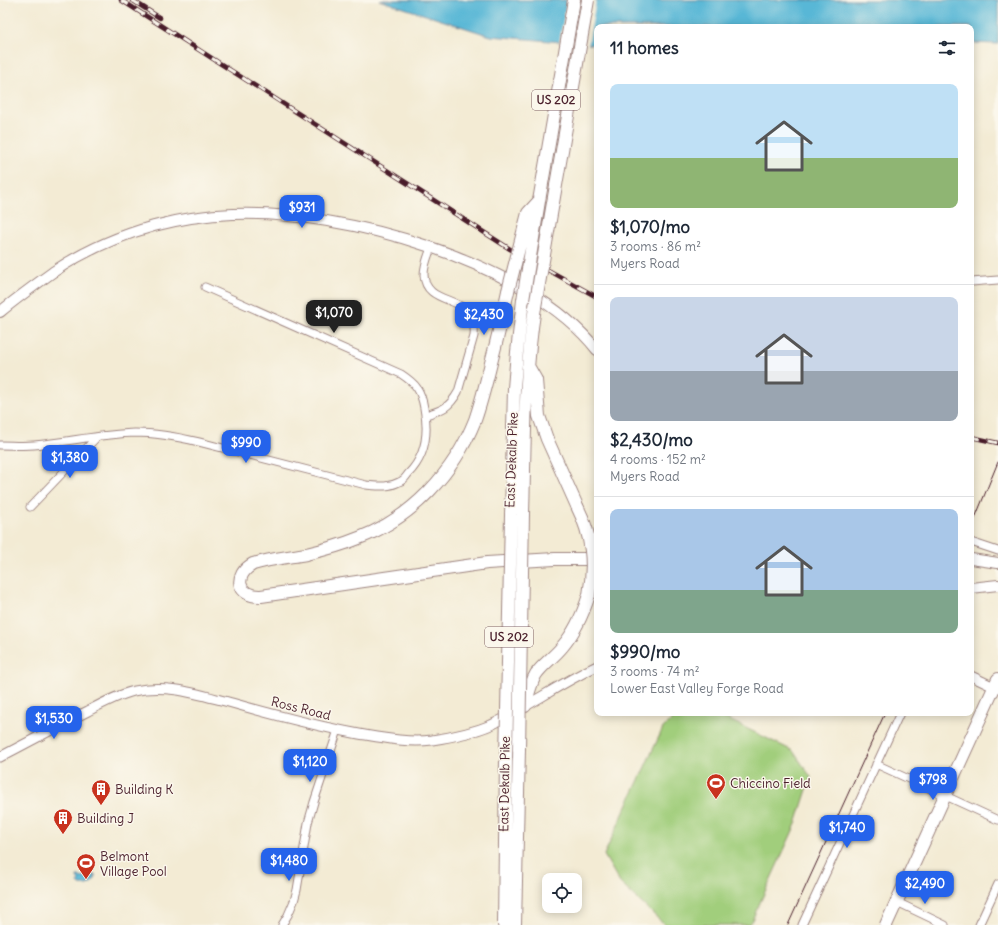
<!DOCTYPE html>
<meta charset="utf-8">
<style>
:root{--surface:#fff;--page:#f2f2f3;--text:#1f2937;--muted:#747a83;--line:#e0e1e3;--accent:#2563eb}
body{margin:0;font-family:Delius,sans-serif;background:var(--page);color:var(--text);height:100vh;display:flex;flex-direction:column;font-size:15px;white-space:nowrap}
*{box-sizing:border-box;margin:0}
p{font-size:13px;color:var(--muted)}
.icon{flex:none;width:22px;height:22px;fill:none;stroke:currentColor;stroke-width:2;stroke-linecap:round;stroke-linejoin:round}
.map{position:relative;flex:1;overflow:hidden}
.drawer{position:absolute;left:594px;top:24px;width:380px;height:692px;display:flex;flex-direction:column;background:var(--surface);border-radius:8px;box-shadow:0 2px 10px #0003}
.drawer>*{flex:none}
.buttons{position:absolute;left:542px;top:873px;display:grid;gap:8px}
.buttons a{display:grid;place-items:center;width:40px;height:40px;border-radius:8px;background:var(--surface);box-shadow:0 2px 10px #0003;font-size:20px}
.price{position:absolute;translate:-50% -34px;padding:0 9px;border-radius:8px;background:var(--accent);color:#fff;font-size:13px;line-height:26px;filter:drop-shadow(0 1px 2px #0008)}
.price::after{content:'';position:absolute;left:50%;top:24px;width:12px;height:9px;margin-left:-6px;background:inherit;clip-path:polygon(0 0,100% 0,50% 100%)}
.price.selected{background:#222;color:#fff}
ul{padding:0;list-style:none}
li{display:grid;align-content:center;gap:8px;height:212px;padding:0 16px}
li+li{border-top:1px solid var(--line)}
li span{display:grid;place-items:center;height:124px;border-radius:8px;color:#555}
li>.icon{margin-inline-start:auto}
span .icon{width:72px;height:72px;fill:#fffc;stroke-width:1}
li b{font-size:17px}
h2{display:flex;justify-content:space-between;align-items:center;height:48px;padding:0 16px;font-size:17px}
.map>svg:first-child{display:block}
.green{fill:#a1ce7b;stroke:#767653}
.water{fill:#58b7d6;stroke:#516b80}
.pier{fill:#f3ebd4}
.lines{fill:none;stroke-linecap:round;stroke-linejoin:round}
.minor-casing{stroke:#9e8580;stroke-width:9}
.tertiary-casing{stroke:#9e8580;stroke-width:11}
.secondary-casing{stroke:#9e8580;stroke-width:12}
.trunk-casing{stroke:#9e8580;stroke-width:14}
.minor{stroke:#fff;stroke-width:7}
.tertiary{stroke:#fff;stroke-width:9}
.secondary{stroke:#fff;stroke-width:10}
.trunk{stroke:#fff;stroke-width:12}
.tram{stroke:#4a1f2b;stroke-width:1}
.rail-casing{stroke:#4a1f2b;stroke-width:4.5}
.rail{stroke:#fbf7ec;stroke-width:3;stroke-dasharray:9;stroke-linecap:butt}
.trunk-bridge-casing{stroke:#9e8580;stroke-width:14;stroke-linecap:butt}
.trunk-bridge{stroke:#fff;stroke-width:12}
.labels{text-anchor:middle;stroke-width:3;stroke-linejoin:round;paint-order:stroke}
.shield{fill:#fbf7ec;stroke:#7f6065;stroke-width:1}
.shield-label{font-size:12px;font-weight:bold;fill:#4a1f2b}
.street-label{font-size:13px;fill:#4a1f2b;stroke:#fbf7ec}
.poi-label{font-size:13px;fill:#4a1f2b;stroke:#fbf7ec;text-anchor:start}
</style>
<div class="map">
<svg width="998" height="925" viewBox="0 0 998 925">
<rect width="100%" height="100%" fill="#fbf7ec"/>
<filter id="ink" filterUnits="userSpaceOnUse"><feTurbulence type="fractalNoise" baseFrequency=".025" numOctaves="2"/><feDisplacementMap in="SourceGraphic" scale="8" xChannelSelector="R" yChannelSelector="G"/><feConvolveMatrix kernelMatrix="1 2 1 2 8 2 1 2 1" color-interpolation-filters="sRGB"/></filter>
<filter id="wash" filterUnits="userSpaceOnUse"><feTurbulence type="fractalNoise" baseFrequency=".012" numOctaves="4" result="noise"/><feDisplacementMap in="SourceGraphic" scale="16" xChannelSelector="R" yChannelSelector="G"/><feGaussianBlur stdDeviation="0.9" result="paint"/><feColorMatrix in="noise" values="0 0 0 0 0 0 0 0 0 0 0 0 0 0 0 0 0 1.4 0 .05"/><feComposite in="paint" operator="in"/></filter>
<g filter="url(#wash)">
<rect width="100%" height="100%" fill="#f3ebd4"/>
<path class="green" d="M679,713H715L793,751L811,777L796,824L752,920L748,925H665L620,883L604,855L663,728Z"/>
<path class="water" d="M379,0H998V44L971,43V27H597V45L491,36Z
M91,874L95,875V878C92,884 87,886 80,885L78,883L79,881L77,878V876H79L82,878L86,875Z"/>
<path class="pier" d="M567,0H596L588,47L559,44Z"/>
</g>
<g filter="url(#ink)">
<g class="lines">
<defs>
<path id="minor" d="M971,282L998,280
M426,415C442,410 449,408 458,392L474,336C478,290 426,310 424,275C424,265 428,256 431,248
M0,445C11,445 23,446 34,445C68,442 101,434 135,433C157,433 178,437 199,442L366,485C378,486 388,488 399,482C403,481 406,477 408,474C426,456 429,433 424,408C423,402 421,394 417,388C413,382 407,378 401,374L205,287
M30,507L97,437
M971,542L998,551
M876,764L998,820
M897,902L945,925
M282,925L288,915L294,901L297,890L308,823L314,802L338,730
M802,925L900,713
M979,925L998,884"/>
<path id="tertiary" d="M971,676L994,687
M0,757C29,742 58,726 88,711C103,703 118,695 134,691C167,683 200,695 232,703C274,715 316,726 359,734C383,738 408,743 432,740C452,737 472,733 491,725C508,717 524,707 541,697C559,686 578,675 597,666"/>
<path id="secondary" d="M0,312C17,298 35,285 53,272C84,251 118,236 154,226C180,219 206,215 233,214C343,210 526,260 597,350
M971,559L998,563
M971,588L998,585"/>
<path id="trunk" d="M539,201L574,0
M508,291C503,314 498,336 492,359C487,379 482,400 475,420C454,473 412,518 359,538C342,545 324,550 306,554C289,557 270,559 253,564C233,575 237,597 261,596L487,563L555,559H597
M528,366L536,380L539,416L547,439L577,506
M523,514C525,445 524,375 535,307
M511,515L514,388L517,352L523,300
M525,706C528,696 530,684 536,674C543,664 554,657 562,647C575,632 583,614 589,595
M504,925L506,759
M515,925L519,749
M886,925L998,679"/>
</defs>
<use href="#minor" class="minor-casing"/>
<use href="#tertiary" class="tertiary-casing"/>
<use href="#secondary" class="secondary-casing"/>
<use href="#trunk" class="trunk-casing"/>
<use href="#minor" class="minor"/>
<use href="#tertiary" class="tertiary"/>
<use href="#secondary" class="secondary"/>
<use href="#trunk" class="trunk"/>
<path class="tram" d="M971,528L998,462
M788,925L885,713"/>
<defs>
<path id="rail" d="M121,0L510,249L597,297
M132,0L160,18
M971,437L998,443"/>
</defs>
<use href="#rail" class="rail-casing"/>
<use href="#rail" class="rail"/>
<defs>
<path id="trunk-bridge" d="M508,291L528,213L539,201
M523,300L539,201
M535,307L588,0
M577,506C592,536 595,563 589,595
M519,749L523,514
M506,759L511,515"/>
</defs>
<use href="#trunk-bridge" class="trunk-bridge-casing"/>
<use href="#trunk-bridge" class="trunk-bridge"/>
</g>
</g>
<defs>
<symbol id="stadium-pin" viewBox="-11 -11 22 30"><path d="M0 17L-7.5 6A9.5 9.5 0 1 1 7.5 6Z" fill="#c8321e" stroke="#fbf7ec"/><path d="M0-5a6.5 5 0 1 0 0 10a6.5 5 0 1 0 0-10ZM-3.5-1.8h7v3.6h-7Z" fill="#fff"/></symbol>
<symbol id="building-pin" viewBox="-11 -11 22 30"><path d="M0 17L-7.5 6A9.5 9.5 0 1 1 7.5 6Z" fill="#c8321e" stroke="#fbf7ec"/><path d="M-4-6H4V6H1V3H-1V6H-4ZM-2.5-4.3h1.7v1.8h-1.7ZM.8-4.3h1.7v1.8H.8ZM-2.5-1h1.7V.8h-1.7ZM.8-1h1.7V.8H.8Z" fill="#fff"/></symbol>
</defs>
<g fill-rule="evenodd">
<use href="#stadium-pin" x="705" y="772" width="22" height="30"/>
<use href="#building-pin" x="90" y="778" width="22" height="30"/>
<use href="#building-pin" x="52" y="807" width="22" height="30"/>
<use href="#stadium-pin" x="75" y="852" width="22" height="30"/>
</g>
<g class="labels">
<g class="shield">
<rect x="532" y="90" width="48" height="20" rx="3"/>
<rect x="485" y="627" width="48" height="20" rx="3"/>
</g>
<g class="shield-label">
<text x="556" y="104">US 202</text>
<text x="509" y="641">US 202</text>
</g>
<g class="street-label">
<text transform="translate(511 460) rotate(-88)" y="5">East Dekalb Pike</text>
<text transform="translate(301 708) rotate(14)" y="5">Ross Road</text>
<text transform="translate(504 784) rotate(-89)" y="5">East Dekalb Pike</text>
</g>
<g class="poi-label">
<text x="730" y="788">Chiccino Field</text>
<text x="115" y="794">Building K</text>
<text x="77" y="823">Building J</text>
<text x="100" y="861">Belmont<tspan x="100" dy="15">Village Pool</tspan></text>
</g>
</g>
</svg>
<div class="buttons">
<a><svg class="icon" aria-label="locate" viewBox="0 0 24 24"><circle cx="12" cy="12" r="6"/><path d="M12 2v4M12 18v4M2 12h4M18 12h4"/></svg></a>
</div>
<b class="price" style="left:302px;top:229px">$931</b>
<b class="price selected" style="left:334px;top:334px">$1,070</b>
<b class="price" style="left:484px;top:336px">$2,430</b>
<b class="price" style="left:246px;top:464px">$990</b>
<b class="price" style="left:70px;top:479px">$1,380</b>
<b class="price" style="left:54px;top:740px">$1,530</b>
<b class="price" style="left:310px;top:783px">$1,120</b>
<b class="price" style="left:933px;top:801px">$798</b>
<b class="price" style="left:847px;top:849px">$1,740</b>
<b class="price" style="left:289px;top:882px">$1,480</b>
<b class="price" style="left:925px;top:905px">$2,490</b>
<section class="drawer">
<h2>11 homes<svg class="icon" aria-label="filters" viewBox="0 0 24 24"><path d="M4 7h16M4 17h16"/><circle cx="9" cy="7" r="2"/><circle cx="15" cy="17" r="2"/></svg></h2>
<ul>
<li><span style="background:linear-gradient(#bfe0f5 60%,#8fb573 0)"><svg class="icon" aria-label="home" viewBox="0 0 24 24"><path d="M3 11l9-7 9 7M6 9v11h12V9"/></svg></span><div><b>$1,070/mo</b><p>3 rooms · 86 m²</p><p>Myers Road</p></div></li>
<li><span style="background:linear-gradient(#c9d6e8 60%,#9aa5b1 0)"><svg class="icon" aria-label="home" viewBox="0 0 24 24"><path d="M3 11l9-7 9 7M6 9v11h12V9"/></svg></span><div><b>$2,430/mo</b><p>4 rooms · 152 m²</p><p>Myers Road</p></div></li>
<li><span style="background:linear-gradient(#a9c7e8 65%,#7fa58c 0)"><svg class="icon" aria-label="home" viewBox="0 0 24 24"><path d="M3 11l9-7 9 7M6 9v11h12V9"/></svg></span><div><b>$990/mo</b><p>3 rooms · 74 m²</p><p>Lower East Valley Forge Road</p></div></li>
</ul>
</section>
</div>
